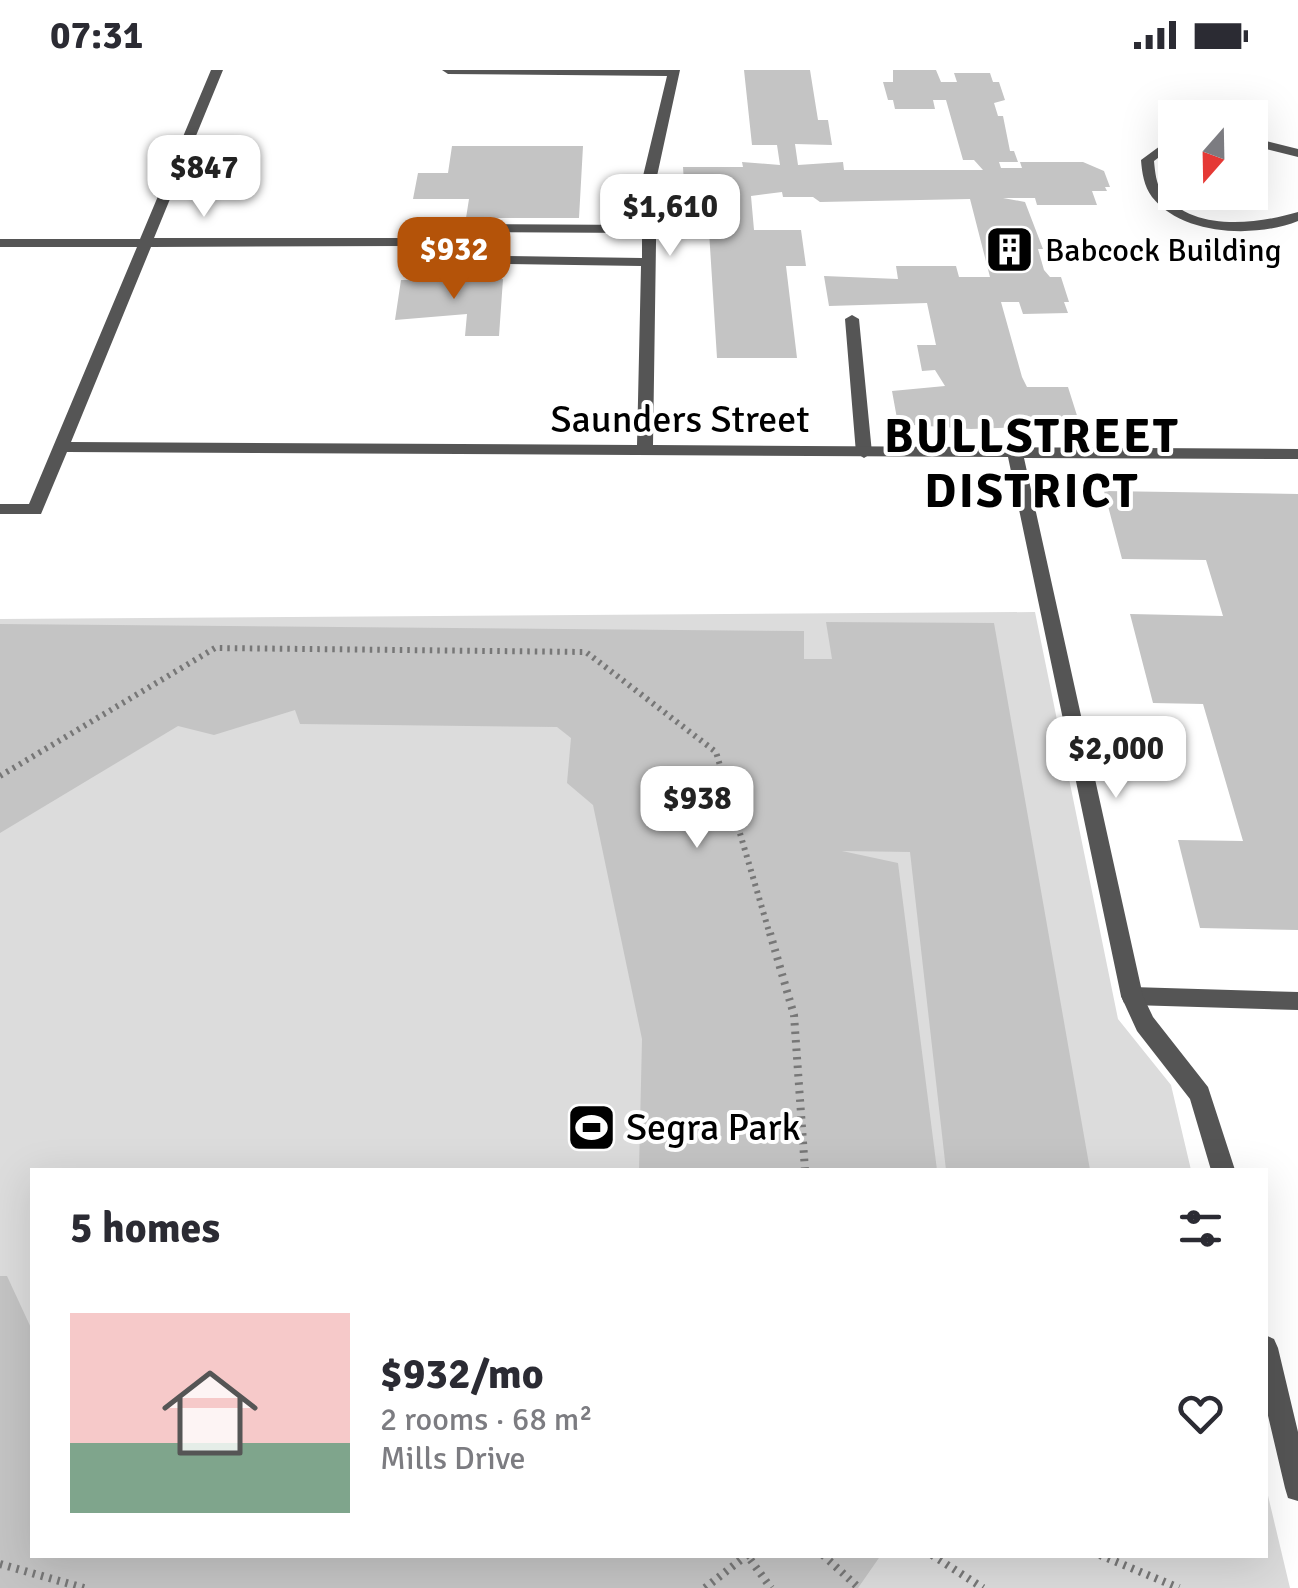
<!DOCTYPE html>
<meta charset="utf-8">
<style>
:root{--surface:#fff;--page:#f2f2f3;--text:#2b2b33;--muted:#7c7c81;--accent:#b45309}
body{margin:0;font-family:Signika,sans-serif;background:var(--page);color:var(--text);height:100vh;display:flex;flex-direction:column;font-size:38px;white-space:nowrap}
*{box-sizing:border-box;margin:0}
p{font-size:32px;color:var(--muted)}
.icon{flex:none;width:55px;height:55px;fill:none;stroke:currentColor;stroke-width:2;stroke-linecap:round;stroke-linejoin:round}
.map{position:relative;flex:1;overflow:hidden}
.panel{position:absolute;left:30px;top:1098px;width:1238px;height:390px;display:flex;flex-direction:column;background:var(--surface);border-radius:0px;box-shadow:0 10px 40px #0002}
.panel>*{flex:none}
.needle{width:65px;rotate:200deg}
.fabs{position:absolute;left:1158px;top:30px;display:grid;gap:20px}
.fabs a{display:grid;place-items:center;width:110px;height:110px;border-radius:0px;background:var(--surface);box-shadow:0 10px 40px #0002;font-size:50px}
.price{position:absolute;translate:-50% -85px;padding:0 22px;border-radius:20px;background:#fff;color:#222;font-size:32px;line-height:65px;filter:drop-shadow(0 2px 5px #0008)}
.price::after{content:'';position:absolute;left:50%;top:60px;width:30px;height:22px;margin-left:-15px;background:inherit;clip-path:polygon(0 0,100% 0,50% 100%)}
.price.current{background:var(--accent);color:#fff}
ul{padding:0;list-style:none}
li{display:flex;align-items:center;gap:30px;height:250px;padding:0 40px}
li span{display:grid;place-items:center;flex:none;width:280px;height:200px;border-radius:0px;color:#555}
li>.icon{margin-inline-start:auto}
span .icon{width:120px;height:120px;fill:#fffc;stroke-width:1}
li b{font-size:42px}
h2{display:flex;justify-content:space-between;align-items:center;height:120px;padding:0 40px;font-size:42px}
.status{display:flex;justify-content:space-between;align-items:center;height:70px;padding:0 50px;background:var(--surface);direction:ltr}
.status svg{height:28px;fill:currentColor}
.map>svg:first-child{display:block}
.green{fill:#dcdcdc}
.building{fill:#c4c4c4}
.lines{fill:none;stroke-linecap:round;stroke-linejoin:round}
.path-far1{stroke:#777;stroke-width:6;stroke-dasharray:2.5 5;stroke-linecap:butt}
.path{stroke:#777;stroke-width:8;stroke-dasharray:2.5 6;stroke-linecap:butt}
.lane{fill:#555;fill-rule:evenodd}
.street{fill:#555;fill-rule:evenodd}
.labels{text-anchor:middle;stroke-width:8;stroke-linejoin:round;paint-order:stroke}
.far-poi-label{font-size:32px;fill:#000;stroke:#fff;text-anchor:start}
.street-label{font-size:38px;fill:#000;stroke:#fff}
.poi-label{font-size:38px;fill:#000;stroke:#fff;text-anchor:start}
.district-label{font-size:48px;font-weight:bold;letter-spacing:2.5px;fill:#000;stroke:#fff}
</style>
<div class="status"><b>07:31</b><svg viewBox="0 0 49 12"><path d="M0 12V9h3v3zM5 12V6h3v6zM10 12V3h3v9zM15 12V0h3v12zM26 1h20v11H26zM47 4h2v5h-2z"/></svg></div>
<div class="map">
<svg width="1298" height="1518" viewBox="0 0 1298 1518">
<rect width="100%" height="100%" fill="#fff"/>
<path class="green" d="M1035,542L1118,949L1171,1015L1191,1100H32V1485H1265V1413L1290,1518H0V549Z"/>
<path class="building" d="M744,0H810L818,50H828L832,75L795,74L798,95L843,92L844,100H983L974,90H963L946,30H933L935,39H895L893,30H888L883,12H893V0H936L941,12H957L954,3H990L993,12H999L1005,30L994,33L998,46H1003L1010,81H1014L1018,92H999L1001,98H1022L1020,92H1083L1104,101L1110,117H1105L1107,121H1092L1097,135H1037L1035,128H1003L1025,132L1043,179H1038L1044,200L1050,207H1061L1069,232H1064L1068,243L1023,244L1019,232H1001L1022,307L1027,317H1068L1080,355L971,359L898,354L892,321L945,316L935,300L922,301L917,275H936L927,233L829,236L824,206L898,209L896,196H956L959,207H990L970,129L820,132L813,127H783L782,122L751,126L754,160H801L806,196H786L797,288H717L709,161H736L732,127H685L683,97H743L742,92L780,95L777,75H752Z
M452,76H583L579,148H466L469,129H413L418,103H448Z
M435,206L503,209L499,266H465L467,244L395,250L401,210H434Z
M1104,421L1298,424V860L1200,858L1178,770L1243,771L1203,634L1153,633L1130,544L1223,546L1206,490L1122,489Z
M826,552L994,553L1090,1100H946L910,782L842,781L898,793L937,1100H639L642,969L593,735L567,713L571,668L557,657L300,654L295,640L214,665L178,656L0,763V554L804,561V589H832Z
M0,1206H7L32,1260V1485H881L858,1518H0Z"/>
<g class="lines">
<path class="path-far1" d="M0,706L215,578L586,582L716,682L770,865"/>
<path class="path" d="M770,863L794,945L805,1100
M823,1485L859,1518
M932,1485L983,1518
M1100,1485L1179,1518
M0,1494L84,1518
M705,1518L747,1485L771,1518"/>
<path class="lane" d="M852,245L859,249L872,383L864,388L856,383L845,249Z
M1132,917L1298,922V940L1132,935L1124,933L1121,926L1124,919Z"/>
<path class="street" d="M211,0H223L154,168H406L452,154L642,155L643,106L667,6L448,4L442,0H680L657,106L653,375L1298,379V389L1024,388L1143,926L1153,947L1208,1017L1235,1100H1211L1190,1029L1137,961L1121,926L1008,387L67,382L41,444H0V434H29L137,177H0V169H140ZM453,162L642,163V188L446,185L419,173ZM405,176L444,193L641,196L637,375L71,372L151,177Z
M1175,65V75L1154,91C1155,101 1156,114 1162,122C1192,163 1258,154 1298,142V151C1256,168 1183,166 1152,127C1144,116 1142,103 1141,90Z
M1250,67L1298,79V87L1250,75Z
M1265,1265L1274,1269L1278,1278L1298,1362V1431L1288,1428L1285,1418L1265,1333Z"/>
</g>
<defs>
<symbol id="building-square" viewBox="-11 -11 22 22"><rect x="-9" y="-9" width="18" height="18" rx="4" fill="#000" stroke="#fff"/><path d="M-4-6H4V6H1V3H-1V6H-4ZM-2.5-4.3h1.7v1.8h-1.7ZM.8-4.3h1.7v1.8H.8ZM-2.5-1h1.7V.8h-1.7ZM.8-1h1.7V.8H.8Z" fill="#fff"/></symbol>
<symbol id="stadium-square" viewBox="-11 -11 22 22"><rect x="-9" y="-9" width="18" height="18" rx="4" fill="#000" stroke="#fff"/><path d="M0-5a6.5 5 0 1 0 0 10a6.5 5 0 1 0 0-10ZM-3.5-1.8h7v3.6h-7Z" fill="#fff"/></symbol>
</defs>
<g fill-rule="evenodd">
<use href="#building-square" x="982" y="152" width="55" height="55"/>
<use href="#stadium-square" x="564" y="1030" width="55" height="55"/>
</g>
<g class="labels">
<g class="far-poi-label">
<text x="1045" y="191">Babcock Building</text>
</g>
<g class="street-label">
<text x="680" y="362">Saunders Street</text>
</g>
<g class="poi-label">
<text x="626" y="1070">Segra Park</text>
</g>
<g class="district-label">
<text x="1032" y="382">BULLSTREET<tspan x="1032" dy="55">DISTRICT</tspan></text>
</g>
</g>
</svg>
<div class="fabs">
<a><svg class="needle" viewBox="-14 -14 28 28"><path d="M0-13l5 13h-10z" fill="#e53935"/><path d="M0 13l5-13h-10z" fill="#7c7c81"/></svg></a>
</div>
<b class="price" style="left:204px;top:150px">$847</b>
<b class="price" style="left:670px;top:189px">$1,610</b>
<b class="price current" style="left:454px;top:232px">$932</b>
<b class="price" style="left:1116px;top:731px">$2,000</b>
<b class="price" style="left:697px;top:781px">$938</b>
<section class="panel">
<h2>5 homes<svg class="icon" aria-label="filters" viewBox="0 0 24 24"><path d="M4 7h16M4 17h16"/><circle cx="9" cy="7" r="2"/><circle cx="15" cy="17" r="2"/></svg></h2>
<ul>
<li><span style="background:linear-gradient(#f6c9c9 65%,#7fa58c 0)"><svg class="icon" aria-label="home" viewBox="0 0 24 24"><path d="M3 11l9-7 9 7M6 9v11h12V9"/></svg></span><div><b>$932/mo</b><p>2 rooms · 68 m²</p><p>Mills Drive</p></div><svg class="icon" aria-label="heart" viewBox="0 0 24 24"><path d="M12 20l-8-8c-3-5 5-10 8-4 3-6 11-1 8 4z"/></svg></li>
</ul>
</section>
</div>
